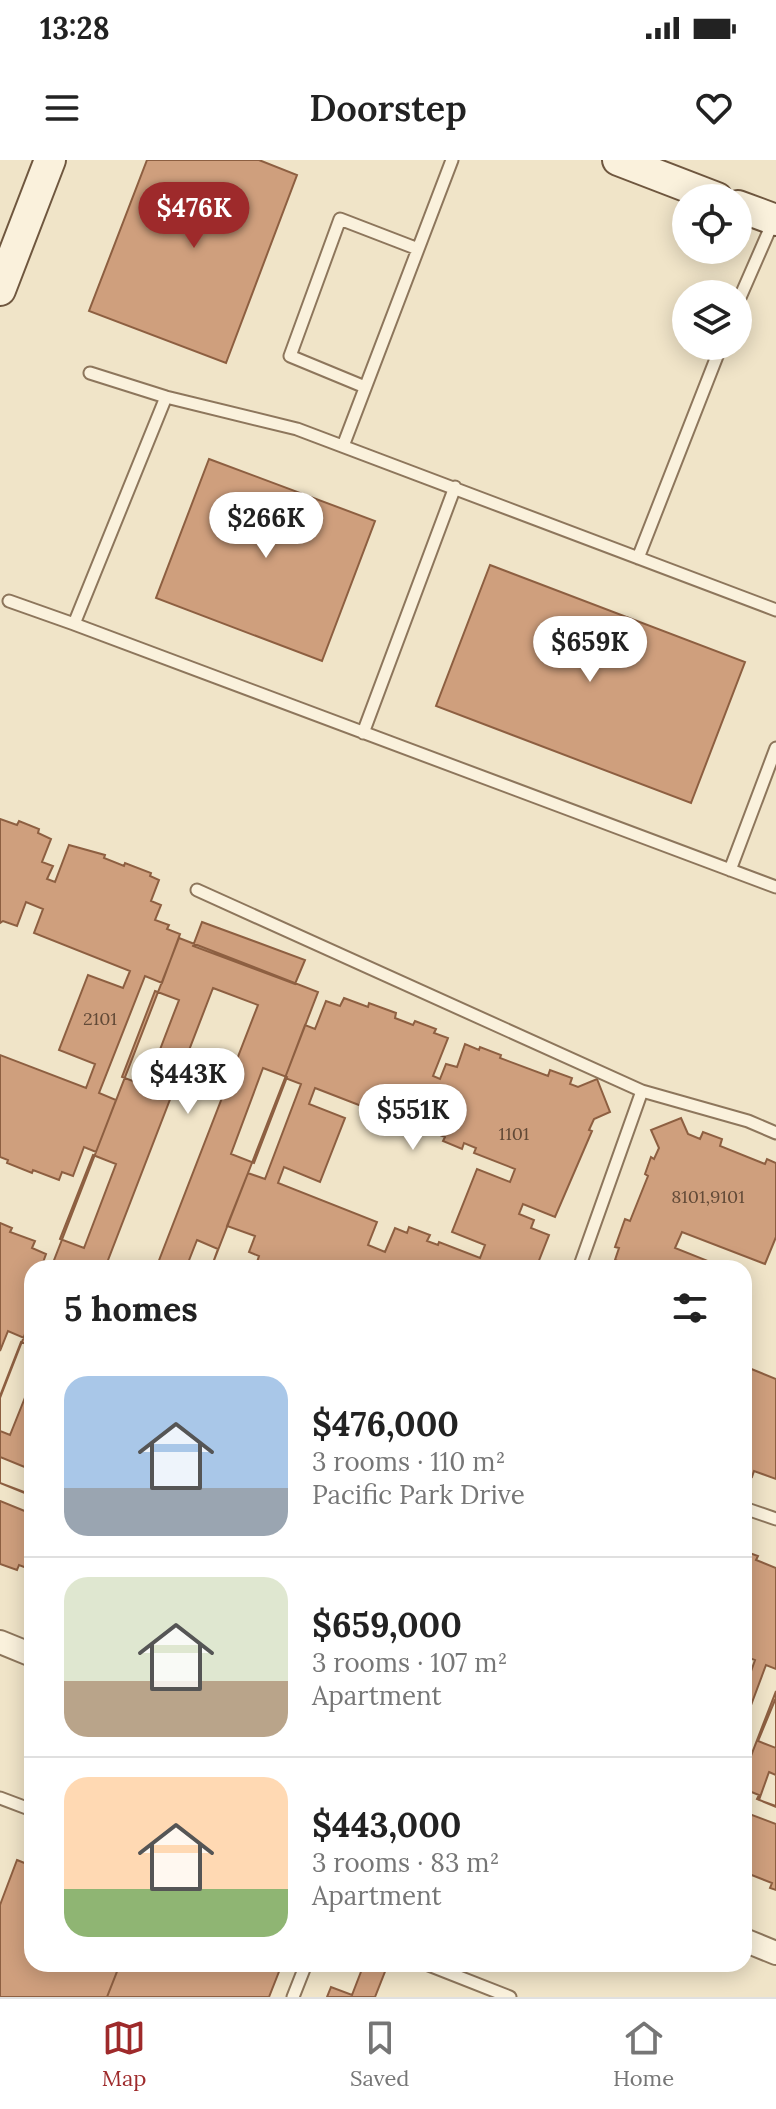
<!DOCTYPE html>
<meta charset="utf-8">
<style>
:root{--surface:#fff;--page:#f2f2f2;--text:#222;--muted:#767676;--line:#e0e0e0;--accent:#9e2a2b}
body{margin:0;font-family:Lora,serif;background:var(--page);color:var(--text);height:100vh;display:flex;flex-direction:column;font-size:30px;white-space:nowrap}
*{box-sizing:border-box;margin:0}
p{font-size:26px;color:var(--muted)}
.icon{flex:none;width:44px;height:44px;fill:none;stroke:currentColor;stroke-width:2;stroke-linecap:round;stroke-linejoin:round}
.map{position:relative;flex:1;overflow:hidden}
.side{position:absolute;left:24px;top:1100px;width:728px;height:712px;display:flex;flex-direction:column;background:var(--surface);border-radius:24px;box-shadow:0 4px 20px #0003}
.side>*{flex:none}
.controls{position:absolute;left:672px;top:24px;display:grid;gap:16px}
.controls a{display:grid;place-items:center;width:80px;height:80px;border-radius:50%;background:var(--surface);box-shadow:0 4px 20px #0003;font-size:40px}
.price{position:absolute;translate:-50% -68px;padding:0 18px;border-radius:28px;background:#fff;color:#222;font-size:26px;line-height:52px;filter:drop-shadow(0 2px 4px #0008)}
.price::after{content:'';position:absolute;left:50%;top:48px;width:24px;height:18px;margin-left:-12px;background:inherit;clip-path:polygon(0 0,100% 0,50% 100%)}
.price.selected{background:var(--accent);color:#fff}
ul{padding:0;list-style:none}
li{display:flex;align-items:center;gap:24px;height:200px;padding:0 40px}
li+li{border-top:2px solid var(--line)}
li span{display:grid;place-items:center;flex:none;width:224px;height:160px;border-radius:24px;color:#555}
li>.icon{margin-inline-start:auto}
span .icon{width:96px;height:96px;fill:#fffc;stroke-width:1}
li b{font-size:34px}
h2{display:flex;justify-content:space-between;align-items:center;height:96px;padding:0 40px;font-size:34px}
.status{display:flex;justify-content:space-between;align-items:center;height:56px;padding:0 40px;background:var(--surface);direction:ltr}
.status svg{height:22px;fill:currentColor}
header{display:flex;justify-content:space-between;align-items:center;height:104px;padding:0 40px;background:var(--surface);font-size:36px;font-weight:600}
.menu{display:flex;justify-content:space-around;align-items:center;height:112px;border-top:2px solid var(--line);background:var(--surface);font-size:22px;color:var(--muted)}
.menu a{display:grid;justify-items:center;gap:4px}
.menu .selected{color:var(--accent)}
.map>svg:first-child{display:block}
.building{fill:#cf9f7d;stroke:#8d5f41;stroke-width:2;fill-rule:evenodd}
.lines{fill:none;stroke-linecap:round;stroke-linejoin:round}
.lane-casing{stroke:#8d765c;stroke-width:15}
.street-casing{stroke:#8d765c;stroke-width:26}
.secondary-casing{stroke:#6f573f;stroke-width:34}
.lane{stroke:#faf1dc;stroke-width:11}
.street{stroke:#faf1dc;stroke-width:22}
.secondary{stroke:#faf1dc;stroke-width:30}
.labels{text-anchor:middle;stroke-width:7;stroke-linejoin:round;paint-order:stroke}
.number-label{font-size:18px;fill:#624a37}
</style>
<div class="status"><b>13:28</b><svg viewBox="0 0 49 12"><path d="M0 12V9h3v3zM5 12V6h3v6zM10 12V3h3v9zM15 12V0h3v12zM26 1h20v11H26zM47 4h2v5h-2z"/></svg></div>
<header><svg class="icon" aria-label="menu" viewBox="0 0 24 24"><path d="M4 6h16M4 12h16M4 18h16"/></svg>Doorstep<svg class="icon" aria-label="heart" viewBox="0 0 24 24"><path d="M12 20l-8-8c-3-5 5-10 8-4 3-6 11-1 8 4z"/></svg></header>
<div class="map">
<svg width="776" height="1837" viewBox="0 0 776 1837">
<rect width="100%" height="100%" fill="#f0e4c8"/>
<path class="building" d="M147,0H259L297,15L226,203L89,151Z
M209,299L375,361L322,501L156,438Z
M490,405L745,502L691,643L436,546Z
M0,659L17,665L19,661L39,669L38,673L51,679L42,702L53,706L47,719L55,722L69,685L105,695L104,698L124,706L125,703L151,713L150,716L159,720L151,741L161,745L155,760L169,765L167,769L180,774L162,823L145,816L99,933L116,940L96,992L84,987L73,1016L62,1012L59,1020L33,1010L32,1013L7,1003L8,1000L0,997V895L86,928L95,904L59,890L88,815L123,828L130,811L34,773L43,749L26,742L17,766L3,761L0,763Z
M202,762L305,800L295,824L193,786Z
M179,778L318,832L285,918L211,1108H51Z
M213,828L258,845L156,1108H105Z
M155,831L179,840L146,926L122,917Z
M344,838L368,847L369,843L396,853L395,858L413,865L415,861L436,869L434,873L448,878L433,916L440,919L446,904L457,907L465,884L479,890L480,887L501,895L500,898L548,916L550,910L572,918L570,924L578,927L597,919L610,952L594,959L589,970L592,971L555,1057L523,1044L519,1054L534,1060L531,1068L549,1075L536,1108H255L259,1096L249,1092L255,1076L227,1066L248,1013L265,1019L301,924L285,918L305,865L315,869L326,841L340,846ZM315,928L413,966L424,941L441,948L432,972L445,977L443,981L462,989L464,983L476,988L474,993L515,1009L510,1022L477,1009L452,1072L485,1085L480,1098L439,1082L438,1085L427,1081L430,1075L409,1067L407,1073L395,1068L385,1092L368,1085L377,1062L278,1023L284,1007L320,1022L345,958L309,944Z
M263,908L287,917L254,1003L231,994Z
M681,958L688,974L700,979L703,972L722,979L720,986L765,1004L767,999L776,1003V1077L765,1104L682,1072L675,1088L713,1103L712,1108H635L615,1100L619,1088L615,1087L625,1059L630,1061L648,1016L645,1014L651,997L654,999L659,988L651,970Z
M93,995L116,1004L84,1088L60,1079Z
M0,1063L12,1068L10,1072L35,1081L32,1088L46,1094L41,1108H32V1156L24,1178L8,1171L0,1191Z
M197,1080L218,1089L211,1108H186Z
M32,1156V1335L0,1323V1238Z
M21,1182L32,1186V1220L10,1275L0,1271V1236Z
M744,1206L776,1219V1319L754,1311L752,1317L744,1314Z
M0,1297L32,1310V1336L0,1323Z
M0,1341L32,1354V1410L19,1405L17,1410L0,1404Z
M744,1391L758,1396L756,1400L776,1408V1509L766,1505L744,1564V1515L749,1517L755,1500L744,1496Z
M776,1531V1647L757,1639L759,1635L744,1629V1614Z
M775,1540H776V1588L758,1581Z
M744,1590L752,1593L744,1614Z
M769,1612L776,1615V1646L759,1640Z
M744,1652L776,1664V1730L770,1728L772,1723L744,1712Z
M17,1700L32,1706V1804H120L107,1837H0V1745Z
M120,1804H282L269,1837H107Z
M364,1804H373L386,1809L375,1837H327L331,1827L352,1835Z"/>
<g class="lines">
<defs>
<path id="lane" d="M738,142L773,62
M90,213L166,237L297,269L776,450
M365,227L290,196L340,59L418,89
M166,237L74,464L776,727
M343,286L452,0
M638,398L721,186
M9,441L74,464
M363,573L455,327
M730,710L776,588
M197,730L642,931
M579,1108L642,931L748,961L776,973
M744,1348L776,1359
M0,1638L32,1650
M426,1804L510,1837
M293,1837L306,1804"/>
<path id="street" d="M0,1482L32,1495
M744,1780L776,1793"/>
<path id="secondary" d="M618,0L717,38
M738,46L776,60
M0,130L50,0"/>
</defs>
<use href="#lane" class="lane-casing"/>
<use href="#street" class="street-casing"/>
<use href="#secondary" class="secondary-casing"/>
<use href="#lane" class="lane"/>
<use href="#street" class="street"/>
<use href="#secondary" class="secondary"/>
</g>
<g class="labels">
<g class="number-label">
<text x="100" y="865">2101</text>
<text x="514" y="980">1101</text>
<text x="708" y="1043">8101,9101</text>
</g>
</g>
</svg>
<div class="controls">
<a><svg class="icon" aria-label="locate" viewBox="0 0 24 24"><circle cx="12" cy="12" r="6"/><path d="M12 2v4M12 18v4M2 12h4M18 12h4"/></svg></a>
<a><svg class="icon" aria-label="layers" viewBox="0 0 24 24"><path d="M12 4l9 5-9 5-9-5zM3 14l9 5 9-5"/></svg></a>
</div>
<b class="price selected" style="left:194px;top:90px">$476K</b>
<b class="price" style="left:266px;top:400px">$266K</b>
<b class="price" style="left:590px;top:524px">$659K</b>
<b class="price" style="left:188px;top:956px">$443K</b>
<b class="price" style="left:413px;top:992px">$551K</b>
<section class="side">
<h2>5 homes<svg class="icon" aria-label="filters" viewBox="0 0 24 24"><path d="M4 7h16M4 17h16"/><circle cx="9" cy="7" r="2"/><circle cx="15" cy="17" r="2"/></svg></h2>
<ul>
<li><span style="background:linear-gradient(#a9c7e8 70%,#9aa5b1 0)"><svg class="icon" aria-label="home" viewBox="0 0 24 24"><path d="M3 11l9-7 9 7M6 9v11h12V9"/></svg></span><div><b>$476,000</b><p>3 rooms · 110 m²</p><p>Pacific Park Drive</p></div></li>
<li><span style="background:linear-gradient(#dfe7d0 65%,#b9a48a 0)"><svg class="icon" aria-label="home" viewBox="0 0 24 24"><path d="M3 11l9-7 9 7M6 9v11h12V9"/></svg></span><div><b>$659,000</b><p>3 rooms · 107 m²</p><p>Apartment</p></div></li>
<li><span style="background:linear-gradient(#ffd9b3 70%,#8fb573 0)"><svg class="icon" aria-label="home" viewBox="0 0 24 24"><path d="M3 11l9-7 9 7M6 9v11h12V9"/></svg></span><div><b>$443,000</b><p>3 rooms · 83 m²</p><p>Apartment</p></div></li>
</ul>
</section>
</div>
<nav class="menu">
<a class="selected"><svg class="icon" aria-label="map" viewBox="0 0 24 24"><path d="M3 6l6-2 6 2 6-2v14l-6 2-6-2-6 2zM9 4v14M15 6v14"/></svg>Map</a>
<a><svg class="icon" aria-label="saved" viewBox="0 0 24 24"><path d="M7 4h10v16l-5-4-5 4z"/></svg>Saved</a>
<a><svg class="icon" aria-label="home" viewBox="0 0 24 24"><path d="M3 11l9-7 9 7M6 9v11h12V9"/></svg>Home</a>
</nav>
